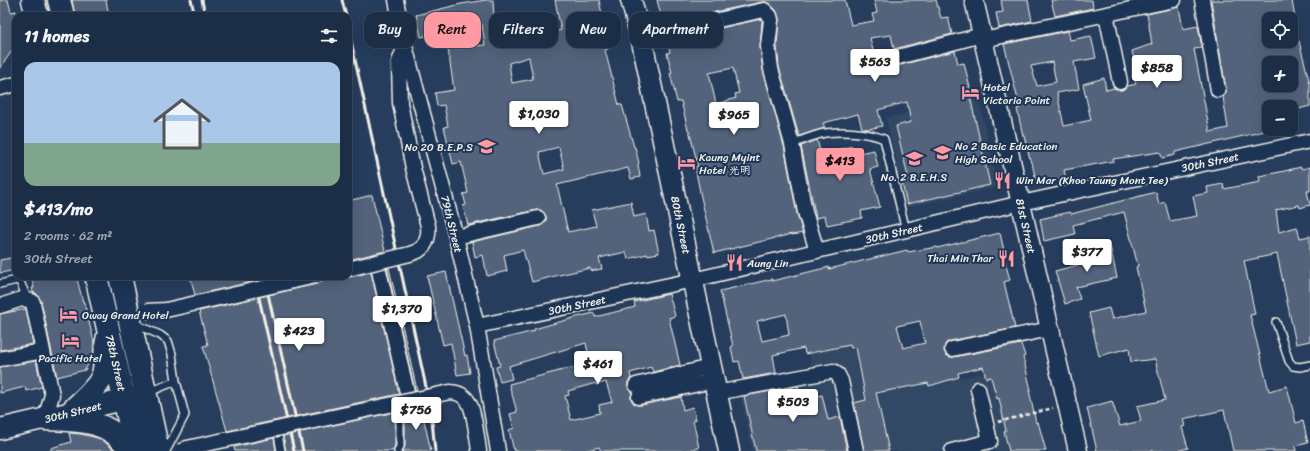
<!DOCTYPE html>
<meta charset="utf-8">
<style>
:root{--surface:#1c2e46;--page:#25364d;--text:#f1f3f6;--muted:#a0a8b3;--line:#3a4a5f;--accent:#ff9aa2}
body{margin:0;font-family:Sriracha,"LXGW WenKai TC",sans-serif;background:var(--page);color:var(--text);height:100vh;display:flex;flex-direction:column;font-size:15px;white-space:nowrap}
*{box-sizing:border-box;margin:0}
p{font-size:13px;color:var(--muted)}
.icon{flex:none;width:22px;height:22px;fill:none;stroke:currentColor;stroke-width:2;stroke-linecap:round;stroke-linejoin:round}
.map{position:relative;flex:1;overflow:hidden}
.side{position:absolute;left:12px;top:12px;width:340px;height:268px;display:flex;flex-direction:column;background:var(--surface);border-radius:12px;box-shadow:0 4px 16px #0002,0 0 0 1px var(--line)}
.side>*{flex:none}
.hud{position:absolute;left:364px;top:12px;width:380px;height:36px;display:flex;gap:8px}
.fabs{position:absolute;left:1262px;top:12px;display:grid;gap:8px}
.fabs a{display:grid;place-items:center;width:36px;height:36px;border-radius:8px;background:var(--surface);box-shadow:0 4px 16px #0002,0 0 0 1px var(--line);font-size:20px}
.price{position:absolute;translate:-50% -34px;padding:0 9px;border-radius:4px;background:#fff;color:#222;font-size:13px;line-height:26px;filter:drop-shadow(0 1px 2px #0008)}
.price::after{content:'';position:absolute;left:50%;top:24px;width:12px;height:9px;margin-left:-6px;background:inherit;clip-path:polygon(0 0,100% 0,50% 100%)}
.price.on{background:var(--accent);color:#111}
ul{padding:0;list-style:none}
li{display:grid;align-content:center;gap:8px;height:212px;padding:0 12px}
li+li{border-top:1px solid var(--line)}
li span{display:grid;place-items:center;height:124px;border-radius:12px;color:#555}
li>.icon{margin-inline-start:auto}
span .icon{width:72px;height:72px;fill:#fffc;stroke-width:1}
li b{font-size:17px}
h2{display:flex;justify-content:space-between;align-items:center;height:48px;padding:0 12px;font-size:17px}
.chip{padding:0 14px;border-radius:12px;background:var(--surface);box-shadow:0 4px 16px #0002,0 0 0 1px var(--line);font-size:14px;line-height:36px}
.chip.on{background:var(--accent);color:#111}
.map>svg:first-child{display:block}
.built{fill:#334966}
.building{fill:#52647b;stroke:#f4f1e8;fill-rule:evenodd}
.lines{fill:none;stroke-linecap:round;stroke-linejoin:round}
.service-casing{stroke:#f4f1e8;stroke-width:10}
.minor-casing{stroke:#f4f1e8;stroke-width:17}
.tertiary-casing{stroke:#f4f1e8;stroke-width:21}
.secondary-casing{stroke:#f4f1e8;stroke-width:23}
.primary-casing{stroke:#f4f1e8;stroke-width:25}
.trunk-casing{stroke:#f4f1e8;stroke-width:25}
.path{stroke:#f4f1e8;stroke-width:2.5;stroke-dasharray:4 3;stroke-linecap:butt}
.service{stroke:#1d3557;stroke-width:7}
.minor{stroke:#1d3557;stroke-width:14}
.tertiary{stroke:#1d3557;stroke-width:18}
.secondary{stroke:#1d3557;stroke-width:20}
.primary{stroke:#1d3557;stroke-width:22}
.trunk{stroke:#1d3557;stroke-width:22}
.rail{stroke:#f4f1e8;stroke-width:3}
.minor-bridge-casing{stroke:#f4f1e8;stroke-width:17;stroke-linecap:butt}
.minor-bridge{stroke:#1d3557;stroke-width:14}
.labels{text-anchor:middle;stroke-width:4;stroke-linejoin:round;paint-order:stroke}
.poi-label{font-size:11px;fill:#f4f1e8;stroke:#1d3557;text-anchor:start}
.street-label{font-size:11px;fill:#f4f1e8;stroke:#1d3557}
</style>
<div class="map">
<svg width="1310" height="451" viewBox="0 0 1310 451">
<rect width="100%" height="100%" fill="#263d5d"/>
<filter id="ink" filterUnits="userSpaceOnUse"><feTurbulence type="fractalNoise" baseFrequency=".025" numOctaves="2"/><feDisplacementMap in="SourceGraphic" scale="8" xChannelSelector="R" yChannelSelector="G"/><feConvolveMatrix kernelMatrix="1 2 1 2 8 2 1 2 1" color-interpolation-filters="sRGB"/></filter>
<g filter="url(#ink)">
<path class="built" d="M978,97L998,187L906,207L886,118Z
M868,303L893,390L996,371L1015,451H753L737,383L812,369L803,317Z"/>
<path class="building" d="M0,0H8L11,12L16,11V45L0,68Z
M72,0H106L109,16H75Z
M486,0H493L494,19L499,39L520,36L516,22L531,18L537,36L561,30L555,0H599L603,19L601,20L608,49L605,50L619,105H622L634,147H635L639,163L638,164L640,177L631,179L628,168L557,185L568,232L596,226L592,210L631,202L634,217L646,214L649,231L654,230L659,253L647,255V254L628,259L626,252L599,258L602,269L591,271L590,268L555,276L532,282L523,250L504,255L507,271L487,276L483,255L475,257L472,242L540,226L543,224L546,221V216L541,210H536L468,225L463,206L466,205L463,194L468,193L461,162L453,164L444,127L448,126L444,105L437,106L435,93L454,90L448,49L485,45L482,24L461,27V28L421,37L416,15L461,4ZM529,57L533,79L512,83L509,63ZM559,147L564,169L544,174L539,152Z
M657,0H845L851,25L874,21L872,14L877,13L874,0H936L941,18L948,17L952,34L894,49L891,35L870,38L874,55L869,57L867,61V66L872,71H877L955,51L958,64L964,63L971,92H969L990,185L907,204L902,183L909,181L896,126L911,122L907,102L878,110L882,126L869,129L862,128L858,114L823,123L825,128L799,136L779,67L777,46L779,18L776,10L770,4L766,2H762L663,23Z
M1001,0H1028L1032,21L999,28L996,13L1003,12Z
M1051,0H1092L1093,8L1055,16Z
M1211,0H1292L1295,19H1269V41H1299L1310,84V106L1291,111V107H1269V130L1175,152V155L1162,158L1160,152L1113,159L1114,161L1064,170L1066,179L1037,185L1032,163H1031L1024,136H1023L1017,109L1020,108L1004,44L1068,31L1070,40L1091,36L1096,58L1074,62L1079,89L1057,93L1064,126L1091,120L1083,84L1104,78L1106,90L1114,88L1121,90L1125,89L1128,86L1136,84L1134,78L1138,77L1132,51L1152,44L1147,14L1179,7L1183,29L1198,26L1202,48L1194,49L1210,132L1228,128L1223,97L1226,93V89ZM1052,62L1056,82L1037,86L1031,66ZM1269,63H1291V85H1269Z
M761,19L762,21L760,47L763,70L784,146L797,214L803,233L792,235V234L714,253L701,197L695,167L698,166L689,130H688L681,101L677,102L670,73H672L667,53L670,52L667,40ZM733,68L739,93L735,94L736,98L716,104L709,73Z
M817,140L821,154L852,146L854,154L874,150L878,167L870,169L880,207L861,211L862,218L827,225L825,216L816,218L801,146Z
M1301,167L1302,169L1310,167V191H1307L1310,205L1300,208L1299,205L1276,210L1279,232L1297,227L1300,238L1310,236V341L1296,344L1277,254L1244,261L1255,314L1250,315L1269,391L1287,386L1296,423L1303,421L1308,443L1295,446L1296,451H1233L1224,410L1183,419L1185,426L1182,427L1188,448L1176,451H1097L1087,408L1112,401L1120,426L1141,421L1137,406L1165,400L1155,359L1131,362L1129,348L1099,356L1089,313L1109,308L1112,319L1146,311L1136,267L1138,266L1124,212L1073,225L1075,234L1044,241L1040,219L1070,212L1071,214L1156,192L1159,204L1165,202L1170,221L1197,216L1193,196L1208,193L1207,187L1223,184L1224,189L1260,182L1259,176L1280,172Z
M372,195L385,251L348,260V201Z
M1000,233L1005,255H1003L1010,280L1004,282L1015,328L950,341L946,343L944,350L946,355L950,357H954L1021,344L1025,356L1023,357L1031,390H1029L1036,423L1038,422L1046,451H1009L1004,431H1006L999,398L997,399L991,377L986,378L983,367L958,373L959,377L929,386L928,383L876,393L889,451H864L854,403L866,400L856,347L851,348L850,345L805,354L804,348L773,355L776,373L743,379L739,361L734,362L731,347L733,346L720,291L772,279V281L829,267V269L907,250L908,252L937,247V248ZM786,314L789,335L762,341L757,321ZM920,321L925,343L903,348L897,326Z
M1110,245L1117,278L1076,287L1080,299L1065,304L1055,271L1089,262L1086,250Z
M16,257V270L0,273V260Z
M387,268H389L417,390L415,391Z
M371,272L399,394L227,431L203,346L208,345L199,311L317,284L321,282L323,276H344L350,277Z
M446,272L465,356L467,355L470,373L457,375L451,343L443,345L427,276Z
M31,276H71L72,280L77,279L83,302H84L94,342L93,356L85,370L57,377L41,301L37,294L33,292L32,288H34Z
M190,276H277L195,295Z
M669,294L675,316L669,318L680,365L653,372L651,367L630,373L631,378L628,382V387L632,392L631,399L636,405H641L681,397L683,410L693,407L696,420H693L699,448L685,451H601L599,447L584,451H514L509,430L514,428L510,414L517,412L509,384L590,363L586,343L509,366L512,379L500,382L496,367L500,366L494,341L534,331V329L577,317L594,313L595,317L635,307L634,302ZM606,382L612,402L599,405L600,413L571,420L565,396L569,395L568,391L596,383V385Z
M26,309L33,344L0,350V314Z
M36,361L42,387L26,391L25,387L0,393V367Z
M798,386L802,400L822,395L828,420L840,417L847,451H756L744,396Z
M421,407L431,451H403L405,446V410Z
M395,412V445L393,451H286L283,436Z
M69,433L80,434L98,438L106,443L115,451H51V448L71,442Z
M274,438L276,451H235L234,447Z"/>
<g class="lines">
<defs>
<path id="service" d="M792,144C803,140 814,135 825,133C843,131 868,132 884,139L906,231
M0,284L17,280L20,282L28,300
M1276,322L1289,361L1293,366L1300,367L1310,365
M135,324L160,335L168,341L172,354L176,381L185,415L166,451
M147,393L176,381
M277,429L281,451
M398,451L400,446V403"/>
<path id="minor" d="M396,0L405,46L456,237L477,326L498,451
M1202,0L1218,90
M1106,14L1120,82
M641,37L764,10L770,16L771,20L768,46L771,69L792,144L805,212L817,251
M983,40L1174,0
M405,46L399,62L400,103L413,168L428,226C429,234 428,240 423,247
M875,63L982,35
M0,88L16,84
M456,237L538,218
M377,262L409,401
M0,306L22,299L32,301L33,303L52,395L45,419
M477,326L693,280L1021,203L1310,141
M952,349L1050,329
M0,359L43,351
M636,385L710,367
M716,393L833,371L838,375L841,381L856,451
M639,397L713,381
M477,436L479,451
M952,451L990,441L978,389"/>
<path id="tertiary" d="M974,0L1078,451"/>
<path id="secondary" d="M631,0L641,37L729,451
M0,429L140,396"/>
<path id="primary" d="M33,0L37,16
M59,0L63,16
M96,276L136,451
M120,276L158,451"/>
<path id="trunk" d="M71,412C80,402 100,387 103,374C107,360 103,347 109,334
M45,419C80,420 109,419 131,451"/>
</defs>
<use href="#service" class="service-casing"/>
<use href="#minor" class="minor-casing"/>
<use href="#tertiary" class="tertiary-casing"/>
<use href="#secondary" class="secondary-casing"/>
<use href="#primary" class="primary-casing"/>
<use href="#trunk" class="trunk-casing"/>
<path class="path" d="M998,422L1053,408"/>
<use href="#service" class="service"/>
<use href="#minor" class="minor"/>
<use href="#tertiary" class="tertiary"/>
<use href="#secondary" class="secondary"/>
<use href="#primary" class="primary"/>
<use href="#trunk" class="trunk"/>
<path class="rail" d="M191,0L195,16
M202,0L205,16
M342,0L346,16
M348,27L431,410L435,451
M254,276L294,451
M264,276L303,451"/>
<defs>
<path id="minor-bridge" d="M348,269L410,254L418,251L423,247
M146,311L166,310L315,276
M181,451L187,448L450,392C474,393 473,417 477,436"/>
</defs>
<use href="#minor-bridge" class="minor-bridge-casing"/>
<use href="#minor-bridge" class="minor-bridge"/>
</g>
</g>
<defs>
<symbol id="hotel-bare" viewBox="-9 -9 18 18"><path d="M-6-4.5h1.5V1H6V5H4.5V3h-9V5H-6ZM-4 0a1.8 1.8 0 1 1 3.6 0ZM.5 0V-2.5h3Q6-2.5 6 0Z" fill="#ff9aa2" stroke="#1d3557" stroke-width="2.5" paint-order="stroke"/></symbol>
<symbol id="school-bare" viewBox="-9 -9 18 18"><path d="M0-5L7-2L0 1L-7-2ZM-4 1L0 2.5L4 1V4Q0 6-4 4Z" fill="#ff9aa2" stroke="#1d3557" stroke-width="2.5" paint-order="stroke"/></symbol>
<symbol id="restaurant-bare" viewBox="-9 -9 18 18"><path d="M-5-6h1v4h1v-4h1v4h1v-4h1v5L-1.5 .5V6h-2V.5L-5-1ZM5-6V6H3V1.5H1.5Q1.5-4 5-6Z" fill="#ff9aa2" stroke="#1d3557" stroke-width="2.5" paint-order="stroke"/></symbol>
</defs>
<g fill-rule="evenodd">
<use href="#hotel-bare" x="958" y="80" width="25" height="25"/>
<use href="#school-bare" x="474" y="134" width="25" height="25"/>
<use href="#school-bare" x="930" y="140" width="25" height="25"/>
<use href="#school-bare" x="902" y="146" width="25" height="25"/>
<use href="#hotel-bare" x="674" y="150" width="25" height="25"/>
<use href="#restaurant-bare" x="990" y="168" width="25" height="25"/>
<use href="#restaurant-bare" x="994" y="246" width="25" height="25"/>
<use href="#restaurant-bare" x="722" y="250" width="25" height="25"/>
<use href="#hotel-bare" x="56" y="302" width="25" height="25"/>
<use href="#hotel-bare" x="58" y="328" width="25" height="25"/>
</g>
<g class="labels">
<g class="poi-label">
<text x="983" y="91">Hotel<tspan x="983" dy="13">Victoria Point</tspan></text>
<text x="955" y="150">No 2 Basic Education<tspan x="955" dy="13">High School</tspan></text>
<text x="473" y="151" text-anchor="end">No 20 B.E.P.S</text>
<text x="699" y="161">Kaung Myint<tspan x="699" dy="13">Hotel 光明</tspan></text>
<text x="914" y="181" text-anchor="middle">No. 2 B.E.H.S</text>
<text x="1016" y="184">Win Mar (Khoo Taung Mont Tee)</text>
<text x="993" y="262" text-anchor="end">Thai Min Thar</text>
<text x="747" y="267">Aung Lin</text>
<text x="82" y="319">Oway Grand Hotel</text>
<text x="70" y="362" text-anchor="middle">Pacific Hotel</text>
</g>
<g class="street-label">
<text transform="translate(1210 162) rotate(-12)" y="4">30th Street</text>
<text transform="translate(452 224) rotate(76)" y="4">79th Street</text>
<text transform="translate(681 225) rotate(78)" y="4">80th Street</text>
<text transform="translate(1026 226) rotate(77)" y="4">81st Street</text>
<text transform="translate(894 233) rotate(-13)" y="4">30th Street</text>
<text transform="translate(577 305) rotate(-12)" y="4">30th Street</text>
<text transform="translate(116 363) rotate(77)" y="4">78th Street</text>
<text transform="translate(73 412) rotate(-14)" y="4">30th Street</text>
</g>
</g>
</svg>
<div class="fabs">
<a><svg class="icon" aria-label="locate" viewBox="0 0 24 24"><circle cx="12" cy="12" r="6"/><path d="M12 2v4M12 18v4M2 12h4M18 12h4"/></svg></a>
<a>+</a>
<a>−</a>
</div>
<b class="price" style="left:875px;top:83px">$563</b>
<b class="price" style="left:1157px;top:89px">$858</b>
<b class="price" style="left:539px;top:135px">$1,030</b>
<b class="price" style="left:734px;top:136px">$965</b>
<b class="price on" style="left:840px;top:182px">$413</b>
<b class="price" style="left:1087px;top:273px">$377</b>
<b class="price" style="left:402px;top:330px">$1,370</b>
<b class="price" style="left:299px;top:352px">$423</b>
<b class="price" style="left:598px;top:385px">$461</b>
<b class="price" style="left:793px;top:423px">$503</b>
<b class="price" style="left:416px;top:431px">$756</b>
<div class="hud">
<a class="chip">Buy</a>
<a class="chip on">Rent</a>
<a class="chip">Filters</a>
<a class="chip">New</a>
<a class="chip">Apartment</a>
</div>
<section class="side">
<h2>11 homes<svg class="icon" aria-label="filters" viewBox="0 0 24 24"><path d="M4 7h16M4 17h16"/><circle cx="9" cy="7" r="2"/><circle cx="15" cy="17" r="2"/></svg></h2>
<ul>
<li><span style="background:linear-gradient(#a9c7e8 65%,#7fa58c 0)"><svg class="icon" aria-label="home" viewBox="0 0 24 24"><path d="M3 11l9-7 9 7M6 9v11h12V9"/></svg></span><div><b>$413/mo</b><p>2 rooms · 62 m²</p><p>30th Street</p></div></li>
</ul>
</section>
</div>
